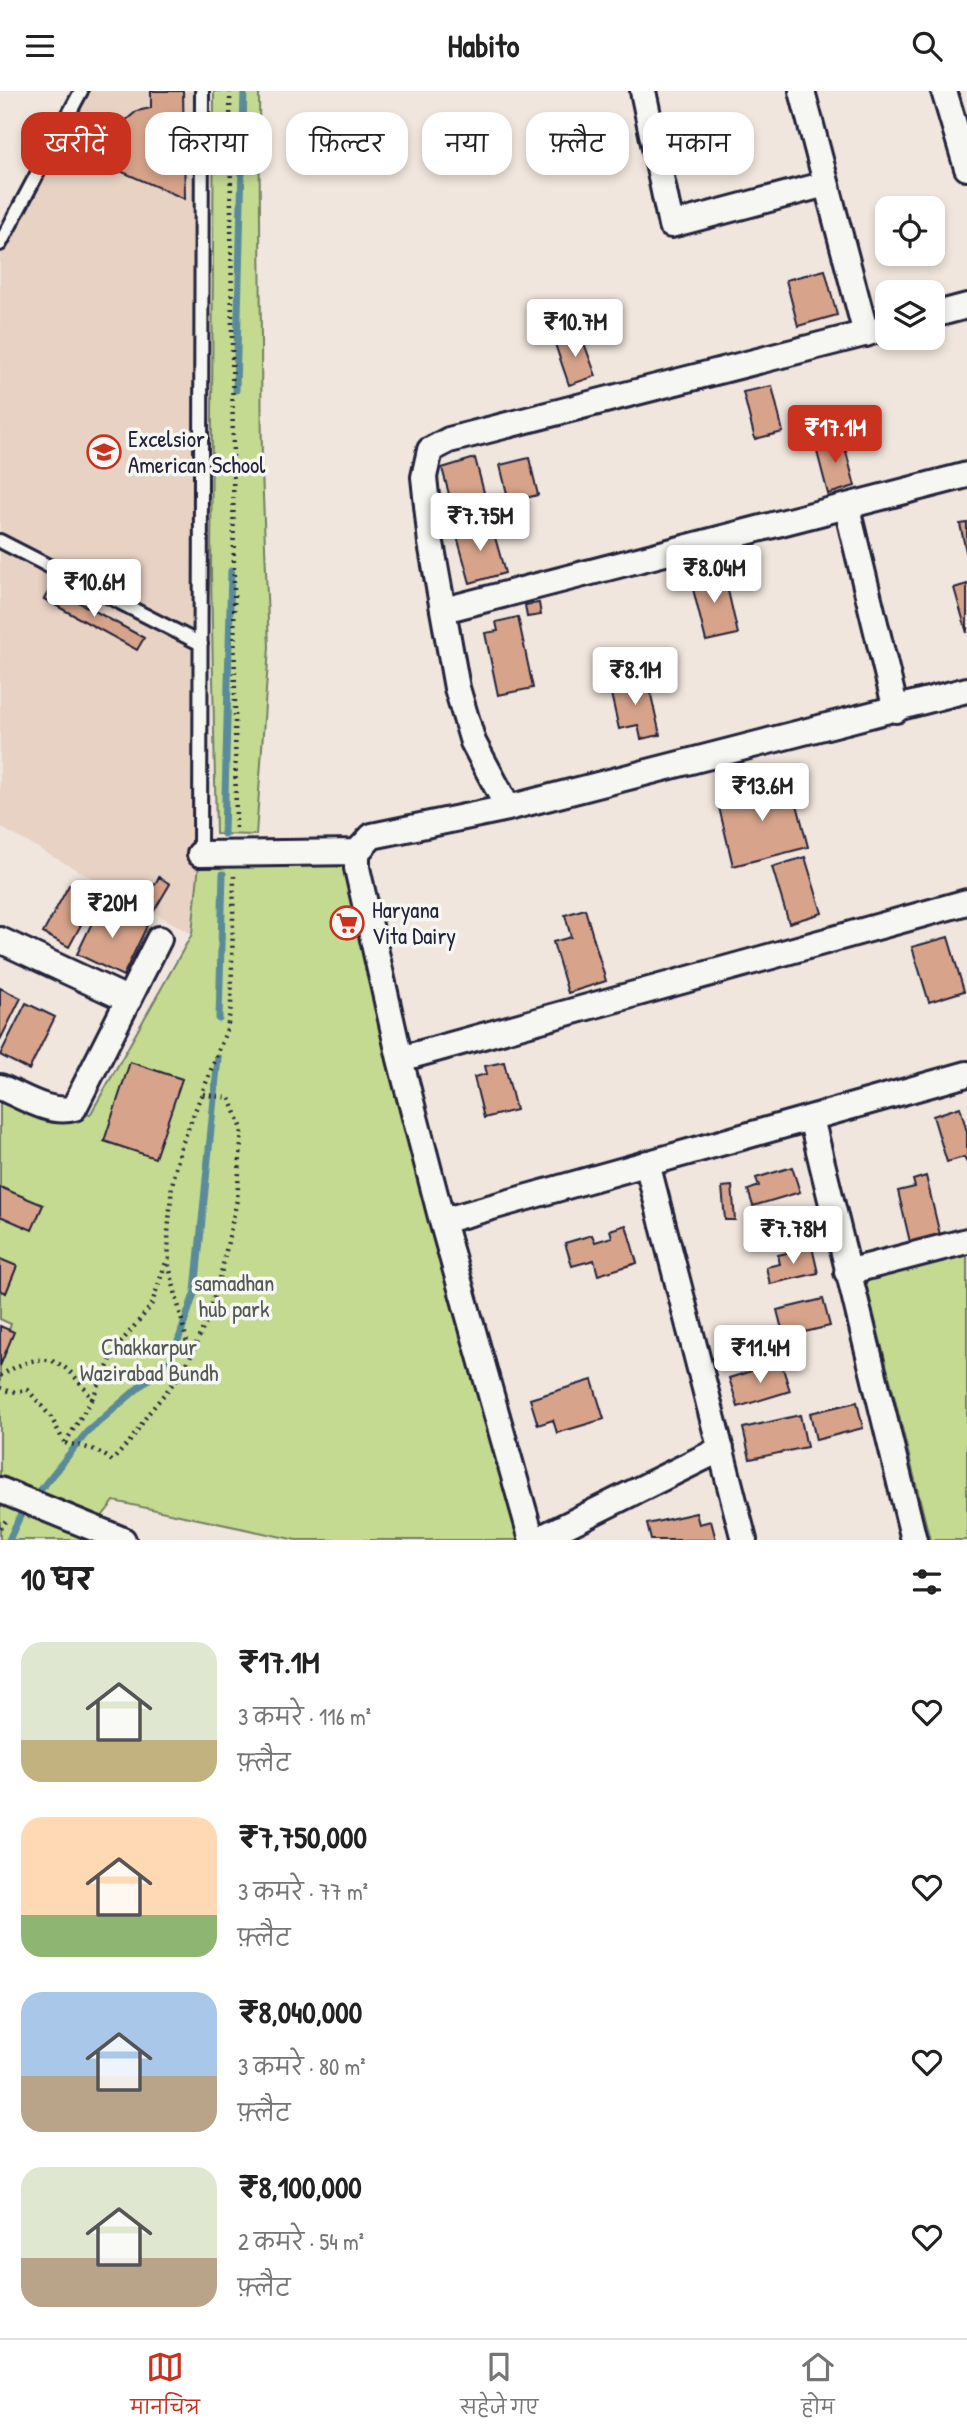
<!DOCTYPE html>
<html lang="hi">
<meta charset="utf-8">
<style>
:root{--surface:#fff;--page:#f2f2f2;--text:#222;--muted:#767676;--line:#e0e0e0;--accent:#c8321e}
body{margin:0;font-family:"Patrick Hand","Playpen Sans Deva",sans-serif;background:var(--page);color:var(--text);height:100vh;display:flex;flex-direction:column;font-size:26px;white-space:nowrap}
*{box-sizing:border-box;margin:0}
p{font-size:23px;color:var(--muted)}
.icon{flex:none;width:38px;height:38px;fill:none;stroke:currentColor;stroke-width:2;stroke-linecap:round;stroke-linejoin:round}
.map{position:relative;height:1449px;overflow:hidden}
.sheet{display:flex;flex-direction:column;background:var(--surface);flex:1}
.sheet>*{flex:none}
.guide{position:absolute;left:21px;top:21px;width:926px;height:63px;display:flex;gap:14px}
.buttons{position:absolute;left:875px;top:105px;display:grid;gap:14px}
.buttons a{display:grid;place-items:center;width:70px;height:70px;border-radius:14px;background:var(--surface);box-shadow:0 4px 10px #0003;font-size:35px}
.price{position:absolute;translate:-50% -60px;padding:0 16px;border-radius:7px;background:#fff;color:#222;font-size:23px;line-height:46px;filter:drop-shadow(0 2px 4px #0008)}
.price::after{content:'';position:absolute;left:50%;top:42px;width:21px;height:16px;margin-left:-10px;background:inherit;clip-path:polygon(0 0,100% 0,50% 100%)}
.price.on{background:var(--accent);color:#fff}
ul{padding:0;list-style:none}
li{display:flex;align-items:center;gap:21px;height:175px;padding:0 21px}
li span{display:grid;place-items:center;flex:none;width:196px;height:140px;border-radius:21px;color:#555}
li>.icon{margin-inline-start:auto}
span .icon{width:84px;height:84px;fill:#fffc;stroke-width:1}
li b{font-size:30px}
h2{display:flex;justify-content:space-between;align-items:center;height:84px;padding:0 21px;font-size:30px}
.chip{padding:0 24px;border-radius:21px;background:var(--surface);box-shadow:0 4px 10px #0003;font-size:24px;line-height:63px}
.chip.on{background:var(--accent);color:#fff}
header{display:flex;justify-content:space-between;align-items:center;height:91px;padding:0 21px;background:var(--surface);font-size:32px;font-weight:700}
.tab-bar{display:flex;justify-content:space-around;align-items:center;height:98px;border-top:2px solid var(--line);background:var(--surface);font-size:19px;color:var(--muted)}
.tab-bar a{display:grid;justify-items:center;gap:4px}
.tab-bar .on{color:var(--accent)}
.map>svg:first-child{display:block}
.built{fill:#e8d2c4}
.green{fill:#c4da90;stroke:#737e66;stroke-width:2}
.lines{fill:none;stroke-linecap:round;stroke-linejoin:round}
.stream{stroke:#5a8b99;stroke-width:7}
.building{fill:#d7a48b;stroke:#22223b;stroke-width:2}
.lane-casing{stroke:#22223b;stroke-width:18}
.street-casing{stroke:#22223b;stroke-width:30}
.path{stroke:#22223b;stroke-width:4.5;stroke-dasharray:2 5;stroke-linecap:butt}
.lane{stroke:#f6f6f2;stroke-width:12}
.street{stroke:#f6f6f2;stroke-width:24}
.labels{text-anchor:middle;stroke-width:7;stroke-linejoin:round;paint-order:stroke}
.poi-label{font-size:23px;fill:#22223b;stroke:#f6f6f2;text-anchor:start}
.park-label{font-size:23px;fill:#535954;stroke:#f6f6f2}
</style>
<header><svg class="icon" aria-label="menu" viewBox="0 0 24 24"><path d="M4 6h16M4 12h16M4 18h16"/></svg>Habito<svg class="icon" aria-label="search" viewBox="0 0 24 24"><circle cx="10" cy="10" r="6"/><path d="M15 15l6 6"/></svg></header>
<div class="map">
<svg width="967" height="1449" viewBox="0 0 967 1449">
<rect width="100%" height="100%" fill="#f0e6dd"/>
<filter id="ink" filterUnits="userSpaceOnUse"><feTurbulence type="fractalNoise" baseFrequency=".0143" numOctaves="2"/><feDisplacementMap in="SourceGraphic" scale="14" xChannelSelector="R" yChannelSelector="G"/><feConvolveMatrix kernelMatrix="1 2 1 2 8 2 1 2 1" color-interpolation-filters="sRGB"/></filter>
<g filter="url(#ink)">
<path class="built" d="M72,0H211L206,554L200,763L192,843L0,736V141Z"/>
<path class="green" d="M214,0H259L262,379L269,556L256,744L216,743L211,482Z
M200,763L357,777L528,1449H296L114,1410L97,1432L104,1449H0V1411L4,1405L8,1388L0,1385V1264L11,1233L0,1228V997L90,1024L192,843Z
M967,1159V1449H930L864,1184Z"/>
<g class="lines">
<path class="stream" d="M236,299L244,0
M224,743L231,480
M219,928L223,783
M34,1407L87,1341L172,1268L195,1200L218,967
M9,1449L21,1423L26,1416"/>
</g>
<path class="building" d="M151,0H183L185,108L83,64L98,35L116,45L125,30L137,20L151,17Z
M825,179L837,224L798,235L786,189Z
M580,241L596,285L569,294L554,250Z
M772,295L783,341L755,348L743,301Z
M842,345L855,395L828,403L815,353Z
M475,367L487,413L454,422L442,377Z
M529,367L538,404L509,411L500,374Z
M491,432L505,482L470,492L456,442Z
M967,432V465L960,433Z
M723,478L738,543L706,550L690,486Z
M967,493V542L954,497Z
M51,496L144,547L137,559L44,508Z
M539,512L541,524L527,526L525,514Z
M518,526L533,597L498,604L485,542L498,540L496,531Z
M647,586L660,644L641,648L638,634L619,638L609,594Z
M791,690L808,756L733,775L717,708Z
M805,766L822,822L789,832L772,776Z
M159,786L170,793L154,820L143,814Z
M69,794L95,808L69,856L43,842Z
M101,813L147,835L123,885L77,863Z
M585,818L606,890L568,902L553,851L571,846L565,824Z
M948,846L964,900L929,911L912,856Z
M0,897L21,907L0,949Z
M26,912L55,926L29,979L0,964Z
M130,971L182,988L155,1067L104,1050Z
M504,971L516,1019L484,1027L474,986L487,983L485,975Z
M960,1016L967,1041V1072L964,1066L947,1071L933,1025Z
M792,1076L800,1101L753,1115L748,1099L759,1095L756,1087Z
M926,1085L940,1144L910,1151L898,1100L915,1096L913,1089Z
M732,1095L735,1129H725L722,1096Z
M0,1096L43,1114L32,1139L0,1125Z
M626,1134L637,1172L598,1184L594,1169L572,1175L565,1152L592,1144L595,1151L612,1146L610,1139Z
M812,1156L818,1182L770,1193L766,1176L780,1173L778,1164Z
M0,1168L17,1175L6,1202L0,1199Z
M823,1208L830,1235L784,1246L777,1219Z
M0,1235L14,1241L0,1275Z
M781,1271L790,1300L738,1316L729,1287Z
M592,1289L604,1328L557,1342L553,1329L538,1334L530,1308Z
M857,1311L863,1337L816,1349L810,1322Z
M800,1324L807,1356L750,1368L743,1337Z
M696,1422L699,1433L711,1430L716,1449H651L647,1433Z"/>
<g class="lines">
<defs>
<path id="lane" d="M0,153L81,0
M0,450L201,553
M200,763L202,0"/>
<path id="street" d="M643,0L671,134L826,93
M802,0L866,243
M944,0L967,77
M933,224L967,215
M847,417L896,619
M444,519L967,384
M508,717L473,651L457,597L431,452L424,386L430,359L449,349L887,237
M200,763L357,761
M0,849L129,909
M400,968L967,811
M0,996C22,1005 50,1024 74,1017L159,848
M811,1027L914,1449
M647,1072L744,1449
M442,1130L967,983
M847,1181L967,1150
M0,1399L123,1449
M532,1449L442,1130L400,968L357,777V761L372,745L508,717L967,599
M537,1449L721,1358"/>
</defs>
<use href="#lane" class="lane-casing"/>
<use href="#street" class="street-casing"/>
<path class="path" d="M230,0L236,741
M190,1264L169,1175L168,1142L172,1094L181,1056L227,938L231,915L234,785
M0,1285C45,1256 64,1267 92,1308L65,1352
M0,1297L11,1301L28,1299L51,1326L64,1351
M92,1308L117,1256L151,1215L167,1168
M65,1352C82,1355 99,1358 112,1370L131,1349L148,1323L184,1279L206,1231L220,1187L237,1109L242,1038L230,1007L201,1003
M0,1437L8,1427"/>
<use href="#lane" class="lane"/>
<use href="#street" class="street"/>
</g>
</g>
<defs>
<symbol id="school-ring" viewBox="-11 -11 22 22"><circle r="9.5" fill="#f6f6f2" stroke="#c8321e" stroke-width="1.5"/><path d="M0-5L7-2L0 1L-7-2ZM-4 1L0 2.5L4 1V4Q0 6-4 4Z" fill="#c8321e"/></symbol>
<symbol id="supermarket-ring" viewBox="-11 -11 22 22"><circle r="9.5" fill="#f6f6f2" stroke="#c8321e" stroke-width="1.5"/><path d="M-6-5.5h2.5l.6 2H6L4.5 2H-2.5L-4.4-4H-6ZM-1.5 3.2a1.3 1.3 0 1 0 .1 0ZM3 3.2a1.3 1.3 0 1 0 .1 0Z" fill="#c8321e"/></symbol>
</defs>
<g fill-rule="evenodd">
<use href="#school-ring" x="85" y="342" width="38" height="38"/>
<use href="#supermarket-ring" x="328" y="813" width="38" height="38"/>
</g>
<g class="labels">
<g class="poi-label">
<text x="128" y="356">Excelsior<tspan x="128" dy="26">American School</tspan></text>
<text x="372" y="827">Haryana<tspan x="372" dy="26">Vita Dairy</tspan></text>
</g>
<g class="park-label">
<text x="234" y="1200">samadhan<tspan x="234" dy="26">hub park</tspan></text>
<text x="149" y="1264">Chakkarpur<tspan x="149" dy="26">Wazirabad Bundh</tspan></text>
</g>
</g>
</svg>
<div class="buttons">
<a><svg class="icon" aria-label="locate" viewBox="0 0 24 24"><circle cx="12" cy="12" r="6"/><path d="M12 2v4M12 18v4M2 12h4M18 12h4"/></svg></a>
<a><svg class="icon" aria-label="layers" viewBox="0 0 24 24"><path d="M12 4l9 5-9 5-9-5zM3 14l9 5 9-5"/></svg></a>
</div>
<b class="price" style="left:575px;top:268px">₹10.7M</b>
<b class="price on" style="left:835px;top:374px">₹17.1M</b>
<b class="price" style="left:480px;top:462px">₹7.75M</b>
<b class="price" style="left:714px;top:514px">₹8.04M</b>
<b class="price" style="left:94px;top:528px">₹10.6M</b>
<b class="price" style="left:635px;top:616px">₹8.1M</b>
<b class="price" style="left:762px;top:732px">₹13.6M</b>
<b class="price" style="left:112px;top:849px">₹20M</b>
<b class="price" style="left:793px;top:1175px">₹7.78M</b>
<b class="price" style="left:760px;top:1294px">₹11.4M</b>
<div class="guide">
<a class="chip on">खरीदें</a>
<a class="chip">किराया</a>
<a class="chip">फ़िल्टर</a>
<a class="chip">नया</a>
<a class="chip">फ़्लैट</a>
<a class="chip">मकान</a>
</div>
</div>
<section class="sheet">
<h2>10 घर<svg class="icon" aria-label="filters" viewBox="0 0 24 24"><path d="M4 7h16M4 17h16"/><circle cx="9" cy="7" r="2"/><circle cx="15" cy="17" r="2"/></svg></h2>
<ul>
<li><span style="background:linear-gradient(#dfe7d0 70%,#c2b280 0)"><svg class="icon" aria-label="home" viewBox="0 0 24 24"><path d="M3 11l9-7 9 7M6 9v11h12V9"/></svg></span><div><b>₹17.1M</b><p>3 कमरे · 116 m²</p><p>फ़्लैट</p></div><svg class="icon" aria-label="heart" viewBox="0 0 24 24"><path d="M12 20l-8-8c-3-5 5-10 8-4 3-6 11-1 8 4z"/></svg></li>
<li><span style="background:linear-gradient(#ffd9b3 70%,#8fb573 0)"><svg class="icon" aria-label="home" viewBox="0 0 24 24"><path d="M3 11l9-7 9 7M6 9v11h12V9"/></svg></span><div><b>₹7,750,000</b><p>3 कमरे · 77 m²</p><p>फ़्लैट</p></div><svg class="icon" aria-label="heart" viewBox="0 0 24 24"><path d="M12 20l-8-8c-3-5 5-10 8-4 3-6 11-1 8 4z"/></svg></li>
<li><span style="background:linear-gradient(#a9c7e8 60%,#b9a48a 0)"><svg class="icon" aria-label="home" viewBox="0 0 24 24"><path d="M3 11l9-7 9 7M6 9v11h12V9"/></svg></span><div><b>₹8,040,000</b><p>3 कमरे · 80 m²</p><p>फ़्लैट</p></div><svg class="icon" aria-label="heart" viewBox="0 0 24 24"><path d="M12 20l-8-8c-3-5 5-10 8-4 3-6 11-1 8 4z"/></svg></li>
<li><span style="background:linear-gradient(#dfe7d0 65%,#b9a48a 0)"><svg class="icon" aria-label="home" viewBox="0 0 24 24"><path d="M3 11l9-7 9 7M6 9v11h12V9"/></svg></span><div><b>₹8,100,000</b><p>2 कमरे · 54 m²</p><p>फ़्लैट</p></div><svg class="icon" aria-label="heart" viewBox="0 0 24 24"><path d="M12 20l-8-8c-3-5 5-10 8-4 3-6 11-1 8 4z"/></svg></li>
</ul>
</section>
<nav class="tab-bar">
<a class="on"><svg class="icon" aria-label="map" viewBox="0 0 24 24"><path d="M3 6l6-2 6 2 6-2v14l-6 2-6-2-6 2zM9 4v14M15 6v14"/></svg>मानचित्र</a>
<a><svg class="icon" aria-label="saved" viewBox="0 0 24 24"><path d="M7 4h10v16l-5-4-5 4z"/></svg>सहेजे गए</a>
<a><svg class="icon" aria-label="home" viewBox="0 0 24 24"><path d="M3 11l9-7 9 7M6 9v11h12V9"/></svg>होम</a>
</nav>
